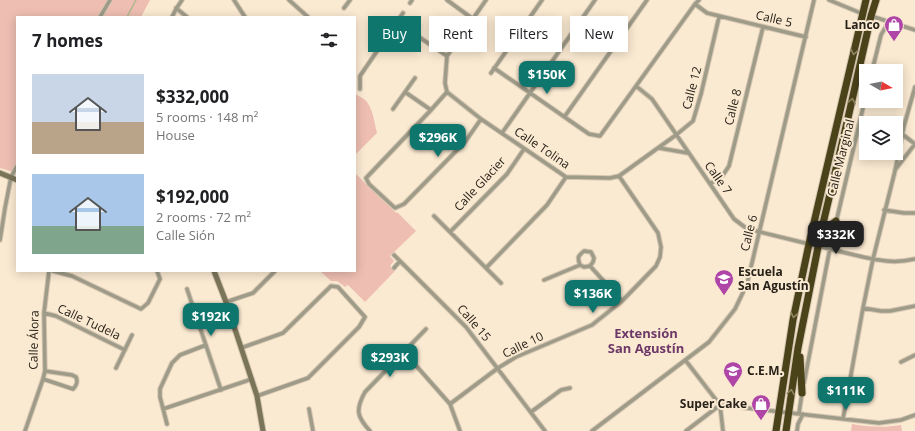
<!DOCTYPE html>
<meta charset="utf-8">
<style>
:root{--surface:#fff;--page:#f6f6f6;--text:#202124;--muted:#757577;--accent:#0f766e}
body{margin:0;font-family:"Open Sans",sans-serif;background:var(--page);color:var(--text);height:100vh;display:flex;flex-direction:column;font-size:15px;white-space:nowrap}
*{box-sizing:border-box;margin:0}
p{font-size:13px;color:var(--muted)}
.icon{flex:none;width:22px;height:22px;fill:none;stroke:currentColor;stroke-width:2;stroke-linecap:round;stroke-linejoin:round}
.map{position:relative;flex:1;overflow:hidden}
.details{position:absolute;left:16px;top:16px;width:340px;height:256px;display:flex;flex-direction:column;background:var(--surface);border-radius:0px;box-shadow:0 2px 10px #0003}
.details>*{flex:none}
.hud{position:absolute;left:368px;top:16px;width:380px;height:36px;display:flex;gap:8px}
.needle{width:26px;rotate:99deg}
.buttons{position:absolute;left:859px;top:64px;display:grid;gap:8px}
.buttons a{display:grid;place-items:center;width:44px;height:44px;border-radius:0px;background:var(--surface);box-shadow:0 2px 10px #0003;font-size:20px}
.price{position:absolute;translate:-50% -34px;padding:0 9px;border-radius:8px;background:var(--accent);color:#fff;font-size:13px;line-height:26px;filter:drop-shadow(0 1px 2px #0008)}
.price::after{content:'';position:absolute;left:50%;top:24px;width:12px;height:9px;margin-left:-6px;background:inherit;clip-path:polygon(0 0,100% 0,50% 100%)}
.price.on{background:#222;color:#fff}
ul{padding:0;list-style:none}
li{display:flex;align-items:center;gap:12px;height:100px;padding:0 16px}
li span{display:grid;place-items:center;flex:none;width:112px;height:80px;border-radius:0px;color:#555}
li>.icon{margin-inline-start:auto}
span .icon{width:48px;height:48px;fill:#fffc;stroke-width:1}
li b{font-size:17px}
h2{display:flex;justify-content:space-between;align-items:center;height:48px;padding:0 16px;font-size:17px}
.tag{padding:0 14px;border-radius:0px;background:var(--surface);box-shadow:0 2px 10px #0003;font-size:14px;line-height:36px}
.tag.on{background:var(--accent);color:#fff}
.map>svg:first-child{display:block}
.green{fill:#eebeb2}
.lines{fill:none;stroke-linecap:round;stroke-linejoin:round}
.stream{stroke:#adb88d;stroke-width:1.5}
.street-casing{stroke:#d5c6b1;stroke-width:5.5}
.secondary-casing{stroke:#d5c6b1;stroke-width:7}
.highway-casing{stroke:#d5c6b1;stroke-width:9}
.street{stroke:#9f9b89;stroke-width:3.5}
.secondary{stroke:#7a7559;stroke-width:5}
.highway{stroke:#4a4219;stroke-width:7}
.oneway{stroke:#918563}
.labels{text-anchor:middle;stroke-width:4;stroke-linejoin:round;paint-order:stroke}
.street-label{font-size:12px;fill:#272118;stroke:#fbead2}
.poi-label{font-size:12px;font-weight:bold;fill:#272118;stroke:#fbead2;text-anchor:end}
.neighbourhood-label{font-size:13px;font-weight:bold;fill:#6d3867;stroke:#fbead2}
</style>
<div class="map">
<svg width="915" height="431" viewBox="0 0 915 431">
<rect width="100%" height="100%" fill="#fbead2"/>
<path class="green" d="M0,0H150L141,17H17V173L0,168Z
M355,94C358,96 361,97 364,99C373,106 374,122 377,133L355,155Z
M355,173L372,190L395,212L398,213L416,231L390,256L394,261L390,266L395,271L365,302L348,285L345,287L337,281H331L320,271H355Z
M852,424C869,427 884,428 901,425L902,431H851Z"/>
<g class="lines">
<path class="stream" d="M127,17L136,0"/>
<defs>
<path id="street" d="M234,0L245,17
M289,0L308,17
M447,0L473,19
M829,0L863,14
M410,3L412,0
M695,4L707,13L806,37
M176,8L187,17
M344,8L350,0
M871,16L915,30
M100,17L110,0
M172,17L176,9L182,0
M397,22L447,56
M494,68L589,134L600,136L695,4L699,0
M872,71L881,35L889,21
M491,73L542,0
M636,86L652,99L734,219L746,228L760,232L809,244
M360,89V76L403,13
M405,92L431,110
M447,92L481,119L566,177L610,178L619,176L676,135L693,121L701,94L719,17
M393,109L415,78
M565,116L647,0
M481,119L465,142L404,204L395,208L369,184L366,178L431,110L447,92L445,83L447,56L486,0
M502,133L595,0
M902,134L915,144
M659,148L688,153
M895,170L915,144
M710,184L723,175L729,166L763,27
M884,210L904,213H915
M434,216L501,283
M450,232L507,174L524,149
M0,240L5,208L11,177L17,166
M818,246C840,251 865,259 887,261C896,262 906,261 915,259
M394,255L466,327L545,431
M590,266L622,301
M394,268L400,261
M486,268L547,205L566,177
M53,271L72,276L141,309L148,303L160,279L157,271
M544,280L580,265L584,267L590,266L593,262L594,258L591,252L584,251C578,256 577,257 580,265
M187,289L221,390
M226,302L253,293L275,271
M863,308L881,311H890L915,306
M44,313L56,316L125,350
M241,348L283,333L331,286L338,287L365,317L359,327L308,378L257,396
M404,352L450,404L460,431
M686,361L720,405L879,423L901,420L915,415
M901,362L915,355
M116,368L132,335
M43,379L73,389C77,385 78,382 76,377L72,375L45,371
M804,383L830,248L866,95
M450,404L498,368L516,357L592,325L622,301L656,266L660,257L661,247L658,233L619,176
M720,405L723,431
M163,409L252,379
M309,409L313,431
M531,412L561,390L570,388
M799,413L802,393
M843,419L863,308L873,259L895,171L904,126L915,87
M167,424L160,397V389L172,363L180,355L206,345
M25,431L43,379L45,371L44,313L49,271
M370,431C357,417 355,410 365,392L426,329
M592,431L709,342L735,309L747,284L814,0
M686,431L720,405
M797,431L798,424L803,414"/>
<path id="secondary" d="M0,173L17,180
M214,271L226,302L257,396L263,431"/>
<path id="highway" d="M821,232L836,221
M800,357L802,393
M776,431L793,320L809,244L866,0
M786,431L798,348L821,232L848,118L871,16L876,0"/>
</defs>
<use href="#street" class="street-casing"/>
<use href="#secondary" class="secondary-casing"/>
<use href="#highway" class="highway-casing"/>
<use href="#street" class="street"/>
<use href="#secondary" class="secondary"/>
<use href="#highway" class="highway"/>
</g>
<defs><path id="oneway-chevron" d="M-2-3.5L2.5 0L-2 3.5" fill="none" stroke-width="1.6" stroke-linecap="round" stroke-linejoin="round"/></defs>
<g class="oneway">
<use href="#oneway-chevron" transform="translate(854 52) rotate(103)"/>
<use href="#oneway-chevron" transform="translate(852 101) rotate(-78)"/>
<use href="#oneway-chevron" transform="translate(794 315) rotate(101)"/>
<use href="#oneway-chevron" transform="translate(791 392) rotate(-81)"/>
</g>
<defs>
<symbol id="shop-pin" viewBox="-11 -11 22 30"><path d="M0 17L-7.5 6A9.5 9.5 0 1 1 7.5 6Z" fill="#af45a6" stroke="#fbead2"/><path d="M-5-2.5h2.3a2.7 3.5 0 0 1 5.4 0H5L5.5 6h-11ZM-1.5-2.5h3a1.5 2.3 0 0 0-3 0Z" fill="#fff"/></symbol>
<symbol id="school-pin" viewBox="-11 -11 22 30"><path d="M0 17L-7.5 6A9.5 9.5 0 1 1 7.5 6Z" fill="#af45a6" stroke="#fbead2"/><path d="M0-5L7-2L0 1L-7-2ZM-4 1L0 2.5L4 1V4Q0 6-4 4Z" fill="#fff"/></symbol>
<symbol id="university-pin" viewBox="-11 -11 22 30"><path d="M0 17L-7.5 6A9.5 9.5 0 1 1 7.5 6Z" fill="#af45a6" stroke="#fbead2"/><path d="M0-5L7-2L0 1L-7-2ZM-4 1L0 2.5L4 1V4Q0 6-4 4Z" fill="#fff"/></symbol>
</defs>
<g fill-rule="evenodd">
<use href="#shop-pin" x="883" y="14" width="22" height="30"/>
<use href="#school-pin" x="713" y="268" width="22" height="30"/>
<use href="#university-pin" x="722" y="360" width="22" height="30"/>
<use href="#shop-pin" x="750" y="393" width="22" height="30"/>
</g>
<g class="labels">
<g class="street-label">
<text transform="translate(774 19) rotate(13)" y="4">Calle 5</text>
<text transform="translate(692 88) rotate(-75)" y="4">Calle 12</text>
<text transform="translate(733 107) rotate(-76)" y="4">Calle 8</text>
<text transform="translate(542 148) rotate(34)" y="4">Calle Tolina</text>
<text transform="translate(841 158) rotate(-76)" y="4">Calle Marginal</text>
<text transform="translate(718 178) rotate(55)" y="4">Calle 7</text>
<text transform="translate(480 184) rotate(-47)" y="4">Calle Glacier</text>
<text transform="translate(749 233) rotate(-76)" y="4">Calle 6</text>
<text transform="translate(89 322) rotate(25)" y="4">Calle Tudela</text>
<text transform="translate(474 323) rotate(49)" y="4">Calle 15</text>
<text transform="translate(34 340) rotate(-89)" y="4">Calle Álora</text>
<text transform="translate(523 345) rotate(-26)" y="4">Calle 10</text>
</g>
<g class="poi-label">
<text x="880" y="29">Lanco</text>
<text x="738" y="276" text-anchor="start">Escuela<tspan x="738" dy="14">San Agustín</tspan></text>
<text x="747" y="375" text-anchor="start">C.E.M.</text>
<text x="747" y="408">Super Cake</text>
</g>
<g class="neighbourhood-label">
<text x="646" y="338">Extensión<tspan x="646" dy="15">San Agustín</tspan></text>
</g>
</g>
</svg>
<div class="buttons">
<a><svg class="needle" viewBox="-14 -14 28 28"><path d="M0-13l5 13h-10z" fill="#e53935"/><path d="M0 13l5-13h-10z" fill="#757577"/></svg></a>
<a><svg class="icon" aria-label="layers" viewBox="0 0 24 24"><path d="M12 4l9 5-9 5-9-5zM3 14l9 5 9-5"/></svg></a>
</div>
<b class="price" style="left:547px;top:95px">$150K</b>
<b class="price" style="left:438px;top:158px">$296K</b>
<b class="price on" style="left:836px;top:255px">$332K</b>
<b class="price" style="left:593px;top:314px">$136K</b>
<b class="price" style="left:211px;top:337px">$192K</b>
<b class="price" style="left:390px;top:378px">$293K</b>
<b class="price" style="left:846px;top:411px">$111K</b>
<div class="hud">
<a class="tag on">Buy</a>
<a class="tag">Rent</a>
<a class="tag">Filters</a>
<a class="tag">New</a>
</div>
<section class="details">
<h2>7 homes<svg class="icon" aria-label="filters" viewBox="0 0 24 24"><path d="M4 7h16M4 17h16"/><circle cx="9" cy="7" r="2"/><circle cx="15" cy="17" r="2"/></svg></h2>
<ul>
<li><span style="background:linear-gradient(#c9d6e8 60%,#b9a48a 0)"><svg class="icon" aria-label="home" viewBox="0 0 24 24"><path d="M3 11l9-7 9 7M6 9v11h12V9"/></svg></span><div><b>$332,000</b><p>5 rooms · 148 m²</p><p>House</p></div></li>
<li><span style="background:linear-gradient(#a9c7e8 65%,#7fa58c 0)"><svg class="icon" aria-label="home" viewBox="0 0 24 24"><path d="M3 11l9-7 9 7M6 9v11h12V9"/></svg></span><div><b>$192,000</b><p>2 rooms · 72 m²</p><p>Calle Sión</p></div></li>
</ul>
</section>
</div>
